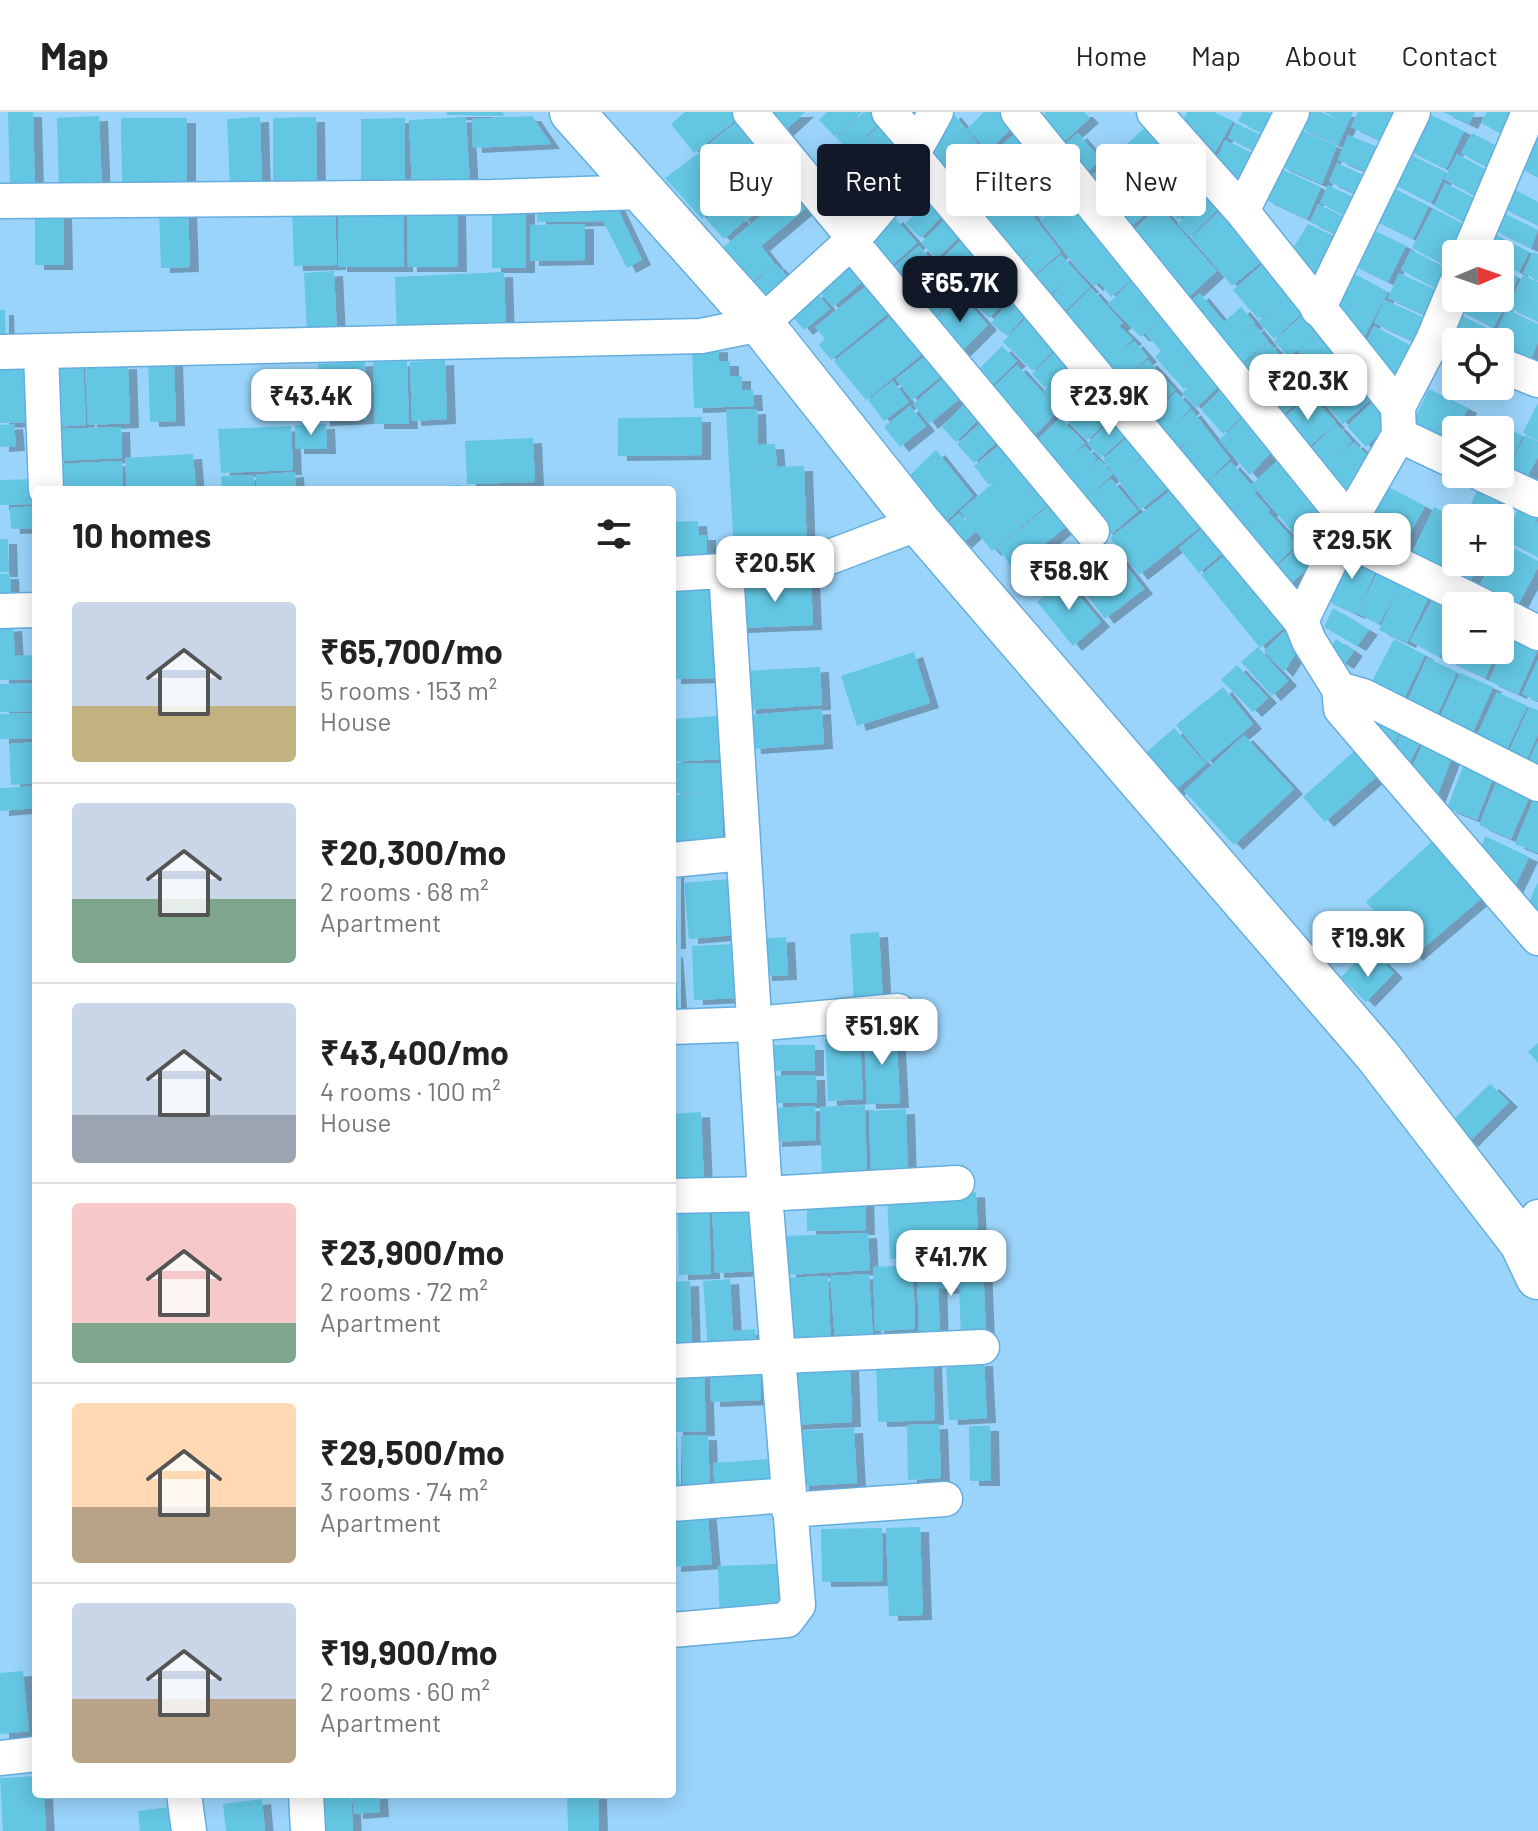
<!DOCTYPE html>
<meta charset="utf-8">
<style>
:root{--surface:#fff;--page:#f6f6f6;--text:#222;--muted:#767676;--line:#e0e0e0;--accent:#111827}
body{margin:0;font-family:Barlow,sans-serif;background:var(--page);color:var(--text);height:100vh;display:flex;flex-direction:column;font-size:30px;white-space:nowrap}
*{box-sizing:border-box;margin:0}
p{font-size:26px;color:var(--muted)}
.icon{flex:none;width:44px;height:44px;fill:none;stroke:currentColor;stroke-width:2;stroke-linecap:round;stroke-linejoin:round}
.map{position:relative;flex:1;overflow:hidden}
.side{position:absolute;left:32px;top:374px;width:644px;height:1312px;display:flex;flex-direction:column;background:var(--surface);border-radius:8px;box-shadow:0 4px 20px #0003}
.side>*{flex:none}
.top-card{position:absolute;left:700px;top:32px;width:718px;height:72px;display:flex;gap:16px}
.needle{width:52px;rotate:88deg}
.buttons{position:absolute;left:1442px;top:128px;display:grid;gap:16px}
.buttons a{display:grid;place-items:center;width:72px;height:72px;border-radius:8px;background:var(--surface);box-shadow:0 4px 20px #0003;font-size:40px}
.price{position:absolute;translate:-50% -68px;padding:0 18px;border-radius:16px;background:#fff;color:#222;font-size:26px;line-height:52px;filter:drop-shadow(0 2px 4px #0008)}
.price::after{content:'';position:absolute;left:50%;top:48px;width:24px;height:18px;margin-left:-12px;background:inherit;clip-path:polygon(0 0,100% 0,50% 100%)}
.price.current{background:var(--accent);color:#fff}
ul{padding:0;list-style:none}
li{display:flex;align-items:center;gap:24px;height:200px;padding:0 40px}
li+li{border-top:2px solid var(--line)}
li span{display:grid;place-items:center;flex:none;width:224px;height:160px;border-radius:8px;color:#555}
li>.icon{margin-inline-start:auto}
span .icon{width:96px;height:96px;fill:#fffc;stroke-width:1}
li b{font-size:34px}
h2{display:flex;justify-content:space-between;align-items:center;height:96px;padding:0 40px;font-size:34px}
.pill{padding:0 28px;border-radius:8px;background:var(--surface);box-shadow:0 4px 20px #0003;font-size:28px;line-height:72px}
.pill.current{background:var(--accent);color:#fff}
header{display:flex;align-items:center;gap:48px;box-sizing:border-box;height:112px;padding:0 40px;background:var(--surface);border-bottom:2px solid var(--line)}
header strong{font-size:38px}
nav{display:flex;gap:44px;margin-inline-start:auto;font-size:28px}
.map>svg:first-child{display:block}
.building{fill:#63c6e2;filter:url(#shadow)}
.lines{fill:none;stroke-linecap:round;stroke-linejoin:round}
.street-casing{stroke:#64addd;stroke-width:37}
.secondary-casing{stroke:#64addd;stroke-width:47}
.street{stroke:#fff;stroke-width:34}
.secondary{stroke:#fff;stroke-width:44}
</style>
<header>
<strong>Map</strong>
<nav><a>Home</a><a>Map</a><a>About</a><a>Contact</a></nav>
</header>
<div class="map">
<svg width="1538" height="1719" viewBox="0 0 1538 1719">
<defs>
<filter id="shadow"><feDropShadow dx="9" dy="5" stdDeviation="0" flood-color="#0004"/></filter>
</defs>
<rect width="100%" height="100%" fill="#9ad4fb"/>
<path class="building" d="M8,0H33L35,74H10Z
M447,0H502L505,4L446,3Z
M685,0H732L737,7L694,41L671,12Z
M772,0H805L777,26L761,10Z
M827,0H862L835,25L819,8Z
M864,0H874L882,9L867,23L888,47L869,23L885,10L904,33L878,75L836,25Z
M952,0L992,49L957,79L921,38Z
M984,0H1010L1019,9L988,39L967,17Z
M1044,0H1084L1090,6L1058,35L1037,11L1046,2Z
M1187,0H1214L1233,9L1211,47L1178,18Z
M1243,0H1267L1283,8L1274,27L1238,9Z
M1303,0H1321L1341,9L1325,0H1353L1338,33L1297,14Z
M1358,0H1401L1389,32L1351,15Z
M1425,0L1464,19L1446,57L1404,36Z
M1443,0H1475L1469,12Z
M1487,0H1520L1508,25L1481,11Z
M99,4L102,78L59,80L57,6Z
M532,4L551,32L473,36L472,7Z
M260,5L262,75L230,76L227,7Z
M316,5L317,78L273,79V6Z
M466,5L470,73L412,76L409,8Z
M121,6H187V75H122Z
M405,6V77H361V7Z
M739,8L774,51L745,74L710,31Z
M1150,11L1165,28L1133,57L1118,40Z
M1235,11L1272,28L1265,44L1228,26Z
M1296,15L1337,34L1322,72L1280,54Z
M1022,16L1043,42L1013,67L991,42Z
M1538,17V65L1520,56Z
M1078,21L1101,48L1081,65L1058,38Z
M1472,21L1504,38L1493,59L1461,41Z
M1348,23L1385,38L1375,63L1338,48Z
M1225,28L1265,47L1244,82L1213,54Z
M709,33L742,75L702,107L665,66Z
M1403,39L1446,60L1431,91L1388,69Z
M1457,42L1492,61L1478,86L1444,67Z
M1151,43L1179,75L1162,89L1134,57Z
M1114,44L1140,72L1114,95L1088,67Z
M850,46L864,61L834,90L820,75Z
M1043,46L1057,62L1049,70L1056,65L1069,80L1041,106L1015,72Z
M1337,51L1374,68L1366,86L1329,70Z
M992,52L1014,80L981,107L959,79Z
M1279,56L1321,75L1307,107L1264,87Z
M772,57L787,77L744,110L729,90Z
M865,63L883,80L854,110L836,93Z
M1195,63L1220,95L1190,125L1177,112L1206,83L1178,108L1163,92Z
M1445,71L1478,88L1466,111L1434,94Z
M1328,73L1365,91L1356,108L1320,91Z
M1387,73L1429,94L1413,127L1370,106Z
M1144,74L1158,91L1129,116L1115,99Z
M1511,76L1538,90V113L1501,95Z
M791,79L805,97L761,134L775,152L750,172L721,137Z
M934,81L949,96L921,126L905,112Z
M1016,82L1061,140L1032,165L1020,151L1041,133L1017,151L983,108Z
M1071,84L1109,131L1097,143L1110,132L1124,148L1109,161L1125,149L1137,163L1111,185L1099,170L1094,174L1079,159L1040,108Z
M727,91L743,110L724,127L706,107Z
M1318,92L1353,109L1345,126L1310,110Z
M616,93L642,148L627,156L603,109L537,110V94Z
M492,94H526V156H492Z
M1159,94L1217,159L1182,191L1127,125Z
M457,96L458,155H408L407,97Z
M1433,96L1467,114L1447,154L1412,136Z
M1221,97L1250,129L1227,152L1251,130L1267,145L1232,174L1191,126Z
M188,98L190,155L161,156L159,99Z
M335,98L337,153L294,154L292,99Z
M338,98H404V155H338Z
M35,99H63L64,153H35Z
M952,100L968,115L937,147L921,131Z
M1501,100L1538,118L1531,136L1492,117Z
M894,105L917,131L888,157L865,132Z
M585,112V148L530,149V113Z
M1308,112L1343,128L1317,180L1286,148Z
M1369,116L1406,134L1388,170L1351,152Z
M1493,121L1529,140L1519,160L1500,150V142H1482Z
M968,122L993,149L963,178L949,163L918,191L907,180Z
M919,134L934,151L903,178L888,160Z
M1411,138L1447,156L1437,177L1401,158Z
M1533,140L1538,142V168L1523,161Z
M1061,143L1090,175L1063,201L1049,186L1073,164L1048,184L1033,166Z
M853,146L869,164L833,195L817,177Z
M1265,150L1304,199L1274,227L1258,209L1281,189L1258,207L1233,178Z
M776,152L792,170L767,192L751,174Z
M993,155L1016,179L989,206L965,183Z
M1500,156L1518,165L1506,190L1500,187Z
M334,159L337,219L307,221L304,161Z
M1349,159L1388,180L1363,227L1329,198Z
M504,160L506,221L397,226L395,165Z
M1399,161L1434,177L1423,202L1388,186Z
M1523,163L1538,170V209L1508,195Z
M1136,165L1153,182L1130,205L1155,183L1169,200L1141,225L1108,192Z
M946,166L960,180L934,206L920,192Z
M870,171L892,198L831,248L819,233L825,227L815,215Z
M1091,176L1123,211L1119,214L1133,227L1112,248L1134,229L1148,245L1127,265L1148,248L1175,278L1147,305L1133,291L1145,279L1133,289L1090,241L1103,230L1088,241L1060,207Z
M815,179L830,197L804,218L789,200Z
M1018,179L1034,193L1007,224L991,211Z
M1200,181L1224,210L1241,195L1255,211L1237,228L1255,213L1268,229L1241,252L1184,194Z
M960,182L988,213L959,242L932,210Z
M1463,186H1490L1505,194L1493,216L1457,197Z
M1385,188L1423,205L1413,229L1374,211Z
M1507,197L1538,212V230L1531,246L1493,228Z
M0,198H5L6,232L0,233Z
M1034,198L1060,232L1033,259L1003,230Z
M897,199L927,238L866,288L834,249Z
M1305,201L1319,218L1303,233L1320,219L1347,251L1324,270L1297,238L1289,246L1274,229Z
M1456,201L1495,220L1490,230H1470L1448,219Z
M1168,202L1200,240L1179,260L1201,242L1223,270L1196,296L1182,281L1195,268L1184,277L1155,245L1161,239L1146,222Z
M1374,214L1415,236L1397,267L1363,237Z
M1268,230L1282,245L1252,273L1238,258Z
M1002,234L1017,249L987,279L973,263Z
M1061,234L1074,248L1045,276L1032,262Z
M719,235V249H730V264H742V278H753L754,294L694,296L692,236Z
M928,242L944,262L912,288L896,267Z
M28,248L30,310L0,311V250Z
M174,248L176,309L150,310L148,250Z
M445,248L447,307L412,309L410,250Z
M1284,248L1310,280L1275,309L1248,278Z
M365,249L367,307L321,309L318,252Z
M407,249L409,312H375L373,250Z
M1075,250L1090,267L1058,296L1043,279Z
M83,251L86,313L51,315L48,253Z
M128,252L130,311L88,313L85,254Z
M1017,253L1059,298L1027,331L997,300L1017,280L998,297L985,283Z
M1348,253L1375,283L1343,312L1316,282Z
M946,264L963,284L929,312L913,292Z
M893,269L909,290L884,309L868,288Z
M1093,273L1115,302L1087,328L1062,303Z
M1225,274L1248,299L1223,322L1201,297Z
M1429,277L1468,296L1449,336L1410,317Z
M1176,280L1191,296L1168,318L1192,298L1230,347L1204,372L1176,341L1193,325L1175,339L1147,307Z
M1311,282L1336,311L1305,338L1280,309Z
M1376,287L1393,308L1366,335L1347,314Z
M967,289L982,304L956,330L942,315Z
M1538,291V328L1523,321Z
M910,294L926,314L900,335L884,315Z
M757,297L758,333L775,332L777,354L741,356L804,354L807,438L734,441L726,298Z
M1247,302L1277,334L1250,363L1219,328Z
M1117,304L1131,319L1101,346L1087,331Z
M702,305V343L618,344V306Z
M1060,306L1085,331L1067,349L1085,334L1097,347L1083,362L1099,347L1113,362L1087,386L1111,367L1138,399L1109,424L1030,335Z
M984,308L1001,326L974,351L957,332Z
M14,312L16,334L0,335V313Z
M326,312L327,337H295V313Z
M1336,312L1352,329L1334,348L1354,330L1376,352L1352,389L1309,338Z
M291,314L293,358L221,361L218,317Z
M121,315L122,346L55,349L54,317Z
M1505,315L1523,324L1504,361L1500,359V325Z
M1134,320L1149,338L1124,359L1149,341L1173,372L1140,398L1103,347Z
M1526,323L1538,330V345L1523,372L1504,362Z
M533,326L535,370L467,372L465,329Z
M1001,332L1039,371L1015,393L1039,373L1052,389L1022,414L1008,397L1021,415L992,439L976,419L963,431L946,413L959,401L973,415L960,399L999,366L989,373L974,354Z
M936,338L973,384L945,410L905,368Z
M193,342L196,378H127L125,346Z
M1285,342L1331,401L1300,429L1252,372Z
M122,349L123,378H58L57,352Z
M1231,350L1257,379L1254,381L1270,398L1268,400L1298,432L1271,457L1242,425L1261,407L1242,423L1203,374Z
M295,360L296,378H256V363Z
M254,363L255,378H222L221,364Z
M36,367V392L0,393V368Z
M1482,369L1503,380L1491,406H1464Z
M1383,372L1425,394L1397,446L1356,423Z
M461,373L462,378H413V376Z
M1175,375L1204,412L1139,463L1110,426Z
M1523,387L1538,395V405L1528,427L1538,409V445L1503,427Z
M1055,389L1072,410L1014,457L997,436Z
M36,394V416L11,417L10,396Z
M1434,395L1456,405V426L1440,460L1410,447Z
M1333,400L1328,431L1315,418Z
M698,409L699,423H707V444L673,445L672,410Z
M1205,414L1225,439L1199,461L1179,436Z
M1313,419L1330,436L1318,447L1302,430Z
M0,427H8L9,460H0Z
M1502,430L1538,449V455L1513,503L1475,483L1492,450H1500Z
M1109,432L1144,477L1105,507L1071,462Z
M1300,433L1315,449L1287,475L1272,459Z
M1349,435L1380,450L1356,502L1324,487Z
M1456,435V450H1480L1468,474L1443,463Z
M1044,438L1063,460L1038,480L1020,458Z
M1228,441L1287,513L1260,536L1201,463Z
M1382,452L1432,478L1407,531L1379,518L1399,475L1379,512L1357,501Z
M0,462H10L11,488H0Z
M1064,466L1101,510L1073,534L1037,490Z
M811,467L813,513L739,516L737,471Z
M714,473L716,566L672,567V474Z
M1436,481L1456,493V514L1439,545L1410,529Z
M1333,496L1369,518L1357,534L1324,515Z
M1291,513L1304,529L1284,560L1264,539Z
M13,514L15,544L34,543L35,567L0,568V515Z
M1510,521L1538,537L1518,582L1489,569Z
M1336,527L1354,539L1345,552L1327,541Z
M1394,527L1425,543L1399,597L1366,581Z
M1456,529V538H1498L1485,566L1447,548Z
M1258,535L1288,569L1272,584L1241,550Z
M914,540L930,591L857,614L841,564Z
M1427,546L1457,560L1433,612L1403,598Z
M1538,548V589L1522,582Z
M1237,553L1268,586L1253,600L1221,568Z
M820,555L822,593L747,598L744,559Z
M1460,561L1493,575L1469,629L1436,614Z
M36,571V599L0,600V572Z
M1223,575L1253,612L1207,651L1176,613Z
M1497,580L1527,594L1504,644L1474,630Z
M1529,595L1538,598V622L1524,654L1506,646Z
M822,597L824,632L752,637L749,603Z
M36,601V626L0,627V602Z
M718,604L721,647L672,650V607Z
M1385,604L1401,616L1391,641L1374,624Z
M1404,613L1423,623L1405,661L1391,648Z
M1174,616L1206,652L1172,681L1141,645Z
M1244,623L1294,677L1234,733L1184,679Z
M1426,624L1455,637L1436,687L1408,665Z
M1538,629V663L1525,657Z
M36,630V671L11,673L9,632Z
M1363,631L1385,657L1325,710L1303,685Z
M1467,644L1497,656L1477,708L1447,696Z
M672,651H721L723,734L672,736V683L710,682L672,681Z
M1500,661L1533,676L1511,727L1479,713Z
M36,674V696L0,699V676Z
M1538,676V741L1515,732Z
M1440,722L1489,780L1414,844L1366,790Z
M1485,724L1529,745L1512,781L1479,743Z
M675,759L677,832H672V760Z
M729,767L734,823L689,827L684,771Z
M1538,770V810L1525,799Z
M879,820L883,889L854,890L850,822Z
M786,825L788,863L763,864L760,827Z
M734,832L737,886L694,888L692,834Z
M674,840L679,903L672,904V841Z
M1379,846L1394,861L1366,890L1341,865L1356,850L1366,861Z
M896,918L900,991L867,992L864,920Z
M860,925L863,987L828,989L825,927Z
M1538,931V951L1528,940Z
M772,933H815V959H772Z
M816,963L817,991H774L773,964Z
M1490,972L1509,990L1469,1030L1450,1011Z
M865,993L867,1065L822,1066L820,995Z
M815,994L816,1028L773,1030L772,996Z
M906,997L908,1065L871,1066L869,999Z
M701,1000L704,1070L672,1071V1002Z
M976,1080L979,1143L890,1147L887,1085Z
M807,1086H865L866,1118L807,1119Z
M753,1093L756,1159L715,1161L712,1094Z
M709,1095L711,1162L679,1163L678,1096Z
M868,1121L870,1158L787,1163L785,1124Z
M983,1150L986,1223L961,1224L959,1176L940,1177L938,1163L940,1231L919,1232L917,1153Z
M913,1153L915,1217L875,1219L873,1155Z
M869,1162L873,1226L835,1229L830,1164Z
M828,1164L831,1234L786,1235L783,1166Z
M730,1167L733,1219L755,1217L757,1236L708,1239L703,1169Z
M690,1169L692,1237L672,1238V1170Z
M933,1248L935,1308L878,1310L876,1250Z
M984,1249L987,1306L949,1308L946,1250Z
M850,1253L852,1310L791,1313L788,1256Z
M704,1258L706,1319L674,1320L672,1259Z
M760,1259L761,1288L711,1290L710,1261Z
M939,1312L941,1366L908,1368L907,1313Z
M969,1314H990L991,1369H970Z
M854,1316L857,1371L800,1374L797,1319Z
M672,1323H677L680,1383H672Z
M708,1323L710,1377L683,1378L681,1324Z
M772,1347L774,1376L715,1380L713,1351Z
M707,1395L712,1452L672,1455V1398Z
M920,1415L923,1503L889,1504L886,1416Z
M882,1416L883,1469L822,1470L821,1417Z
M777,1452L779,1508L720,1510L718,1454Z
M23,1559L29,1619L0,1622V1561Z
M36,1664V1682H44L46,1719H3L0,1666Z
M352,1682H379L380,1700L354,1702Z
M567,1682H598L599,1719H568Z
M351,1683L353,1719H322L320,1685Z
M262,1687L265,1719H226L223,1692Z
M170,1695L173,1719H140L138,1699Z"/>
<g class="lines">
<defs>
<path id="street" d="M750,0L853,125
M889,0L910,24L912,43L1301,509L1349,410
M1018,0L1349,410L1399,323L1398,295L1433,228L1456,173
M1154,0L1242,99L1398,295
M0,89L493,85L643,80
M1242,99L1292,0
M851,130L1092,419
M1469,142L1529,0
M1318,197L1413,0
M0,240L701,224L761,212L851,130L905,66L912,43L936,0
M41,240L46,378
M1500,253L1538,268
M1399,323L1456,350
M1482,362L1538,388
M1342,425L1483,494
M672,462L806,454L919,411
M0,499L36,498
M1500,502L1538,521
M1301,509L1309,529L1339,577L1363,584L1538,672
M1339,577L1341,597L1538,826
M672,748L743,741
M672,915L754,912L898,899
M672,1084L765,1082L957,1071
M1522,1131L1538,1105
M672,1249L982,1235
M672,1392L788,1383
M789,1398L945,1387
M672,1518L787,1508L798,1493L765,1082L726,459
M0,1646L36,1642
M184,1682L189,1719
M306,1682L308,1719"/>
<path id="secondary" d="M572,0L761,212L919,411L1377,943L1522,1131L1538,1165"/>
</defs>
<use href="#street" class="street-casing"/>
<use href="#secondary" class="secondary-casing"/>
<use href="#street" class="street"/>
<use href="#secondary" class="secondary"/>
</g>
</svg>
<div class="buttons">
<a><svg class="needle" viewBox="-14 -14 28 28"><path d="M0-13l5 13h-10z" fill="#e53935"/><path d="M0 13l5-13h-10z" fill="#767676"/></svg></a>
<a><svg class="icon" aria-label="locate" viewBox="0 0 24 24"><circle cx="12" cy="12" r="6"/><path d="M12 2v4M12 18v4M2 12h4M18 12h4"/></svg></a>
<a><svg class="icon" aria-label="layers" viewBox="0 0 24 24"><path d="M12 4l9 5-9 5-9-5zM3 14l9 5 9-5"/></svg></a>
<a>+</a>
<a>−</a>
</div>
<b class="price current" style="left:960px;top:212px">₹65.7K</b>
<b class="price" style="left:1308px;top:310px">₹20.3K</b>
<b class="price" style="left:311px;top:325px">₹43.4K</b>
<b class="price" style="left:1109px;top:325px">₹23.9K</b>
<b class="price" style="left:1352px;top:469px">₹29.5K</b>
<b class="price" style="left:775px;top:492px">₹20.5K</b>
<b class="price" style="left:1069px;top:500px">₹58.9K</b>
<b class="price" style="left:1368px;top:867px">₹19.9K</b>
<b class="price" style="left:882px;top:955px">₹51.9K</b>
<b class="price" style="left:951px;top:1186px">₹41.7K</b>
<div class="top-card">
<a class="pill">Buy</a>
<a class="pill current">Rent</a>
<a class="pill">Filters</a>
<a class="pill">New</a>
</div>
<section class="side">
<h2>10 homes<svg class="icon" aria-label="filters" viewBox="0 0 24 24"><path d="M4 7h16M4 17h16"/><circle cx="9" cy="7" r="2"/><circle cx="15" cy="17" r="2"/></svg></h2>
<ul>
<li><span style="background:linear-gradient(#c9d6e8 65%,#c2b280 0)"><svg class="icon" aria-label="home" viewBox="0 0 24 24"><path d="M3 11l9-7 9 7M6 9v11h12V9"/></svg></span><div><b>₹65,700/mo</b><p>5 rooms · 153 m²</p><p>House</p></div></li>
<li><span style="background:linear-gradient(#c9d6e8 60%,#7fa58c 0)"><svg class="icon" aria-label="home" viewBox="0 0 24 24"><path d="M3 11l9-7 9 7M6 9v11h12V9"/></svg></span><div><b>₹20,300/mo</b><p>2 rooms · 68 m²</p><p>Apartment</p></div></li>
<li><span style="background:linear-gradient(#c9d6e8 70%,#9aa5b1 0)"><svg class="icon" aria-label="home" viewBox="0 0 24 24"><path d="M3 11l9-7 9 7M6 9v11h12V9"/></svg></span><div><b>₹43,400/mo</b><p>4 rooms · 100 m²</p><p>House</p></div></li>
<li><span style="background:linear-gradient(#f6c9c9 75%,#7fa58c 0)"><svg class="icon" aria-label="home" viewBox="0 0 24 24"><path d="M3 11l9-7 9 7M6 9v11h12V9"/></svg></span><div><b>₹23,900/mo</b><p>2 rooms · 72 m²</p><p>Apartment</p></div></li>
<li><span style="background:linear-gradient(#ffd9b3 65%,#b9a48a 0)"><svg class="icon" aria-label="home" viewBox="0 0 24 24"><path d="M3 11l9-7 9 7M6 9v11h12V9"/></svg></span><div><b>₹29,500/mo</b><p>3 rooms · 74 m²</p><p>Apartment</p></div></li>
<li><span style="background:linear-gradient(#c9d6e8 60%,#b9a48a 0)"><svg class="icon" aria-label="home" viewBox="0 0 24 24"><path d="M3 11l9-7 9 7M6 9v11h12V9"/></svg></span><div><b>₹19,900/mo</b><p>2 rooms · 60 m²</p><p>Apartment</p></div></li>
</ul>
</section>
</div>
